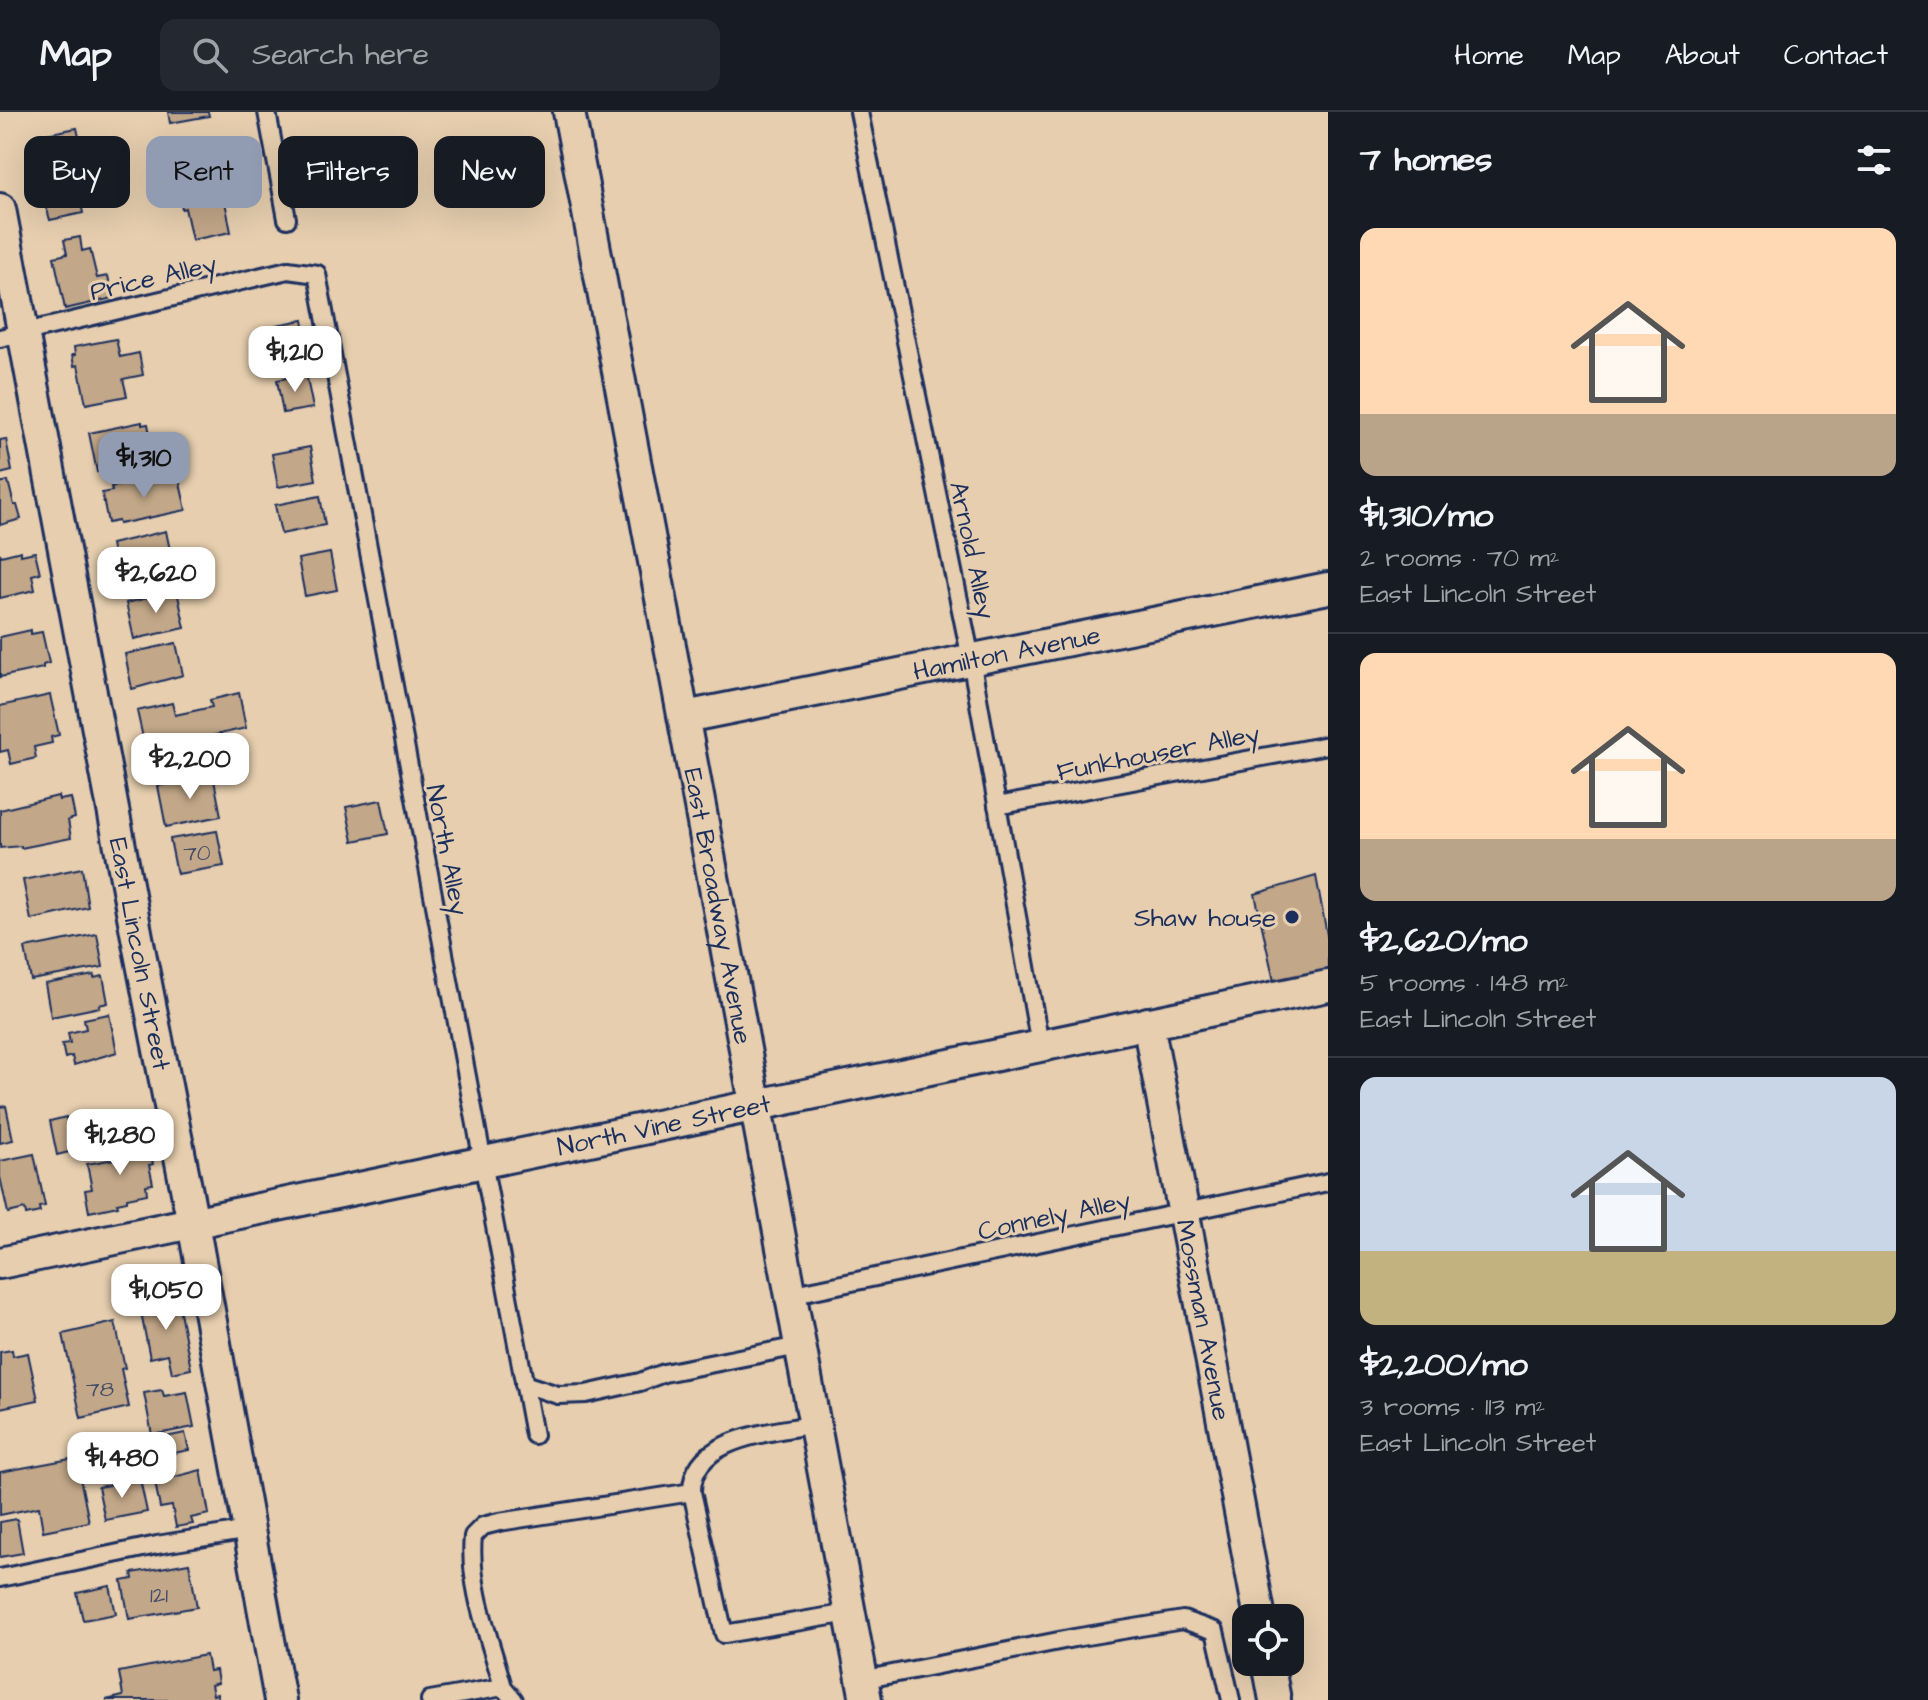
<!DOCTYPE html>
<meta charset="utf-8">
<style>
:root{--surface:#171b24;--page:#242831;--text:#f1f3f6;--muted:#9ea1a6;--line:#363941;--accent:#919bb2}
body{margin:0;font-family:"Architects Daughter",sans-serif;background:var(--page);color:var(--text);height:100vh;display:flex;flex-direction:column;font-size:30px;white-space:nowrap}
*{box-sizing:border-box;margin:0}
p{font-size:26px;color:var(--muted)}
.icon{flex:none;width:44px;height:44px;fill:none;stroke:currentColor;stroke-width:2;stroke-linecap:round;stroke-linejoin:round}
.map{position:relative;flex:1;overflow:hidden}
.details{display:flex;flex-direction:column;background:var(--surface);width:600px}
.details>*{flex:none}
.top-card{position:absolute;left:24px;top:24px;width:760px;height:72px;display:flex;gap:16px}
.fabs{position:absolute;left:1232px;top:1492px;display:grid;gap:16px}
.fabs a{display:grid;place-items:center;width:72px;height:72px;border-radius:16px;background:var(--surface);box-shadow:0 8px 32px #0002;font-size:40px}
.price{position:absolute;translate:-50% -68px;padding:0 18px;border-radius:16px;background:#fff;color:#222;font-size:26px;line-height:52px;filter:drop-shadow(0 2px 4px #0008)}
.price::after{content:'';position:absolute;left:50%;top:48px;width:24px;height:18px;margin-left:-12px;background:inherit;clip-path:polygon(0 0,100% 0,50% 100%)}
.price.on{background:var(--accent);color:#111}
ul{padding:0;list-style:none}
li{display:grid;align-content:center;gap:16px;height:424px;padding:0 32px}
li+li{border-top:2px solid var(--line)}
li span{display:grid;place-items:center;height:248px;border-radius:16px;color:#555}
li>.icon{margin-inline-start:auto}
span .icon{width:144px;height:144px;fill:#fffc;stroke-width:1}
li b{font-size:34px}
h2{display:flex;justify-content:space-between;align-items:center;height:96px;padding:0 32px;font-size:34px}
.chip{padding:0 28px;border-radius:16px;background:var(--surface);box-shadow:0 8px 32px #0002;font-size:28px;line-height:72px}
.chip.on{background:var(--accent);color:#111}
header{display:flex;align-items:center;gap:48px;box-sizing:border-box;height:112px;padding:0 40px;background:var(--surface);border-bottom:2px solid var(--line)}
header strong{font-size:38px}
nav{display:flex;gap:44px;margin-inline-start:auto;font-size:28px}
.search{width:560px;height:72px;background:var(--page);display:flex;align-items:center;gap:20px;box-sizing:border-box;padding:0 28px;border-radius:16px;color:var(--muted);font-size:30px}
main{display:flex;flex:1;min-height:0}
.map>svg:first-child{display:block}
.building{fill:#c2a788;stroke:#1b2f5e;stroke-width:2}
.lines{fill:none;stroke-linecap:round;stroke-linejoin:round}
.lane-casing{stroke:#1b2f5e;stroke-width:22}
.street-casing{stroke:#1b2f5e;stroke-width:36}
.lane{stroke:#e6ceae;stroke-width:16}
.street{stroke:#e6ceae;stroke-width:30}
.poi-dot{fill:#1b2f5e;stroke:#e6ceae;stroke-width:3}
.labels{text-anchor:middle;stroke-width:6;stroke-linejoin:round;paint-order:stroke}
.number-label{font-size:22px;fill:#454d68}
.street-label{font-size:26px;fill:#1b2f5e;stroke:#e6ceae}
.poi-label{font-size:26px;fill:#1b2f5e;stroke:#e6ceae;text-anchor:end}
</style>
<header>
<strong>Map</strong>
<div class="search"><svg class="icon" aria-label="search" viewBox="0 0 24 24"><circle cx="10" cy="10" r="6"/><path d="M15 15l6 6"/></svg>Search here</div>
<nav><a>Home</a><a>Map</a><a>About</a><a>Contact</a></nav>
</header>
<main>
<div class="map">
<svg width="1328" height="1588" viewBox="0 0 1328 1588">
<rect width="100%" height="100%" fill="#e6ceae"/>
<filter id="ink" filterUnits="userSpaceOnUse"><feTurbulence type="fractalNoise" baseFrequency=".0125" numOctaves="2"/><feDisplacementMap in="SourceGraphic" scale="16" xChannelSelector="R" yChannelSelector="G"/><feConvolveMatrix kernelMatrix="1 2 1 2 8 2 1 2 1" color-interpolation-filters="sRGB"/></filter>
<g filter="url(#ink)">
<path class="building" d="M168,0H208L209,4L170,11Z
M77,16L83,44L52,50L46,22Z
M214,34L231,120L192,128L185,96L182,97L178,75L181,74L175,41Z
M74,59L83,101L50,108L38,66Z
M80,125L82,139L90,137L97,166L108,164L113,186L65,197L54,145L67,142L64,128Z
M303,208L310,247L283,252L276,213Z
M116,227L120,245L139,241L143,263L123,267L127,284L86,292L78,253L74,254L72,243H75L74,235Z
M306,262L313,296L283,301L277,268Z
M142,310V313L148,312L152,334L147,335L150,349L97,360L89,321Z
M6,327L12,359L0,362V328Z
M310,335L316,368L278,375L272,342Z
M178,362L186,398L119,412L118,409L108,411L102,381L112,379L111,375Z
M8,369L14,393H17L21,407L0,413V371Z
M320,384L325,413L281,422L275,393Z
M166,419L172,448L125,458V456L116,457L111,432Z
M21,439V443L35,440L40,461L32,463L35,478L0,486V441L1,444Z
M330,441L337,478L305,484L298,447Z
M177,479L185,516L134,527L126,491Z
M31,518V522L42,520L49,551L43,553V556L0,565V525Z
M176,531L183,563L132,577L125,542Z
M239,581L246,616L146,639L137,599L172,591L175,603L212,595L210,588Z
M50,583L59,623L51,625L52,631L34,635L36,646L11,652L8,638L0,640V594Z
M213,663L221,704L166,715L158,674Z
M58,684L59,688L71,686L75,706L68,708L71,726L21,736V734L0,736V698Z
M381,688L388,722L353,729L346,695Z
M217,719L224,754L177,762L170,727Z
M82,756L88,795L31,808L23,768Z
M1316,764L1328,828V866L1275,874L1255,782Z
M97,822L103,855L31,868L25,836Z
M94,863V866L103,864L108,891L99,893L100,895L51,905L45,872Z
M109,902L117,940L74,953L72,944L65,946L62,932L70,931L68,921L86,917L84,907Z
M6,994L13,1028L0,1031V995Z
M66,1005L73,1039L57,1043L50,1009Z
M148,1029L153,1052L149,1053L153,1072L146,1073L147,1082L127,1086V1089L117,1091L118,1094L89,1100L85,1078L92,1077L87,1052L120,1046L118,1035Z
M34,1042L45,1094L39,1095L40,1100L26,1103L25,1097L8,1101L0,1065V1049Z
M177,1184L191,1257L172,1261L168,1242L150,1246L139,1191Z
M115,1210L125,1256L121,1257L129,1295L81,1306L63,1222Z
M12,1238L13,1244L28,1241L38,1288L0,1296V1240Z
M162,1278L164,1284L187,1280L194,1315L152,1323L144,1281Z
M185,1321L189,1338L159,1344L156,1327Z
M76,1346L89,1410L43,1419L39,1395L0,1403V1360Z
M201,1358L209,1402L191,1406L193,1412L176,1415L172,1394L160,1396L155,1370Z
M140,1367L147,1400L105,1408L98,1375Z
M17,1407L23,1441L0,1445V1410Z
M189,1451L197,1495L129,1507L122,1469L133,1467L132,1461Z
M110,1474L116,1502L83,1508L77,1481Z
M206,1543L209,1559L216,1558L218,1571L211,1573L213,1583L217,1582L218,1588H106L123,1584L119,1560Z"/>
<g class="lines">
<defs>
<path id="lane" d="M267,0L287,107
M859,0L971,547L1040,933
M0,226L288,158L317,162L534,1323
M997,694L1328,633
M790,1183L1328,1070
M524,1272L558,1283L586,1282L640,1270L664,1261L799,1234
M814,1312C774,1321 691,1324 692,1380L724,1522L849,1501
M0,1466L157,1433L249,1418
M862,1568L1074,1526L1183,1508L1215,1519L1231,1588
M503,1575C490,1527 468,1474 473,1424L483,1414L499,1410L692,1380
M430,1588L503,1575L514,1588"/>
<g id="street">
<path id="s1" d="M569,0C670,529 768,1058 866,1588"/>
<path id="s2" d="M0,97L140,841L193,1111L280,1588"/>
<path id="s3" d="M685,605L1328,476"/>
<path id="s4" d="M1148,911L1260,1506"/>
<path id="s5" d="M0,1151L1328,874"/>
<path d="M1268,1550L1275,1588"/>
</g>
</defs>
<use href="#lane" class="lane-casing"/>
<use href="#street" class="street-casing"/>
<use href="#lane" class="lane"/>
<use href="#street" class="street"/>
</g>
</g>
<circle class="poi-dot" cx="1292" cy="805" r="8"/>
<g class="labels">
<g class="number-label">
<text x="197" y="748">70</text>
<text x="100" y="1284">78</text>
<text x="159" y="1490">121</text>
</g>
<g class="street-label">
<text transform="translate(153 165) rotate(-13)" y="9">Price Alley</text>
<text transform="translate(973 438) rotate(78)" y="9">Arnold Alley</text>
<text dy="9" stroke="none"><textPath href="#s3" startOffset="328">Hamilton Avenue</textPath></text>
<text transform="translate(1158 640) rotate(-11)" y="9">Funkhouser Alley</text>
<text transform="translate(448 738) rotate(79)" y="9">North Alley</text>
<text dy="9" stroke="none"><textPath href="#s1" startOffset="808">East Broadway Avenue</textPath></text>
<text dy="9" stroke="none"><textPath href="#s2" startOffset="758">East Lincoln Street</textPath></text>
<text dy="9" stroke="none"><textPath href="#s5" startOffset="678">North Vine Street</textPath></text>
<text transform="translate(1054 1103) rotate(-12)" y="9">Connely Alley</text>
<text dy="9" stroke="none"><textPath href="#s4" startOffset="302">Mossman Avenue</textPath></text>
</g>
<g class="poi-label">
<text x="1276" y="814">Shaw house</text>
</g>
</g>
</svg>
<div class="fabs">
<a><svg class="icon" aria-label="locate" viewBox="0 0 24 24"><circle cx="12" cy="12" r="6"/><path d="M12 2v4M12 18v4M2 12h4M18 12h4"/></svg></a>
</div>
<b class="price" style="left:295px;top:282px">$1,210</b>
<b class="price on" style="left:144px;top:388px">$1,310</b>
<b class="price" style="left:156px;top:503px">$2,620</b>
<b class="price" style="left:190px;top:689px">$2,200</b>
<b class="price" style="left:120px;top:1065px">$1,280</b>
<b class="price" style="left:166px;top:1220px">$1,050</b>
<b class="price" style="left:122px;top:1388px">$1,480</b>
<div class="top-card">
<a class="chip">Buy</a>
<a class="chip on">Rent</a>
<a class="chip">Filters</a>
<a class="chip">New</a>
</div>
</div>
<section class="details">
<h2>7 homes<svg class="icon" aria-label="filters" viewBox="0 0 24 24"><path d="M4 7h16M4 17h16"/><circle cx="9" cy="7" r="2"/><circle cx="15" cy="17" r="2"/></svg></h2>
<ul>
<li><span style="background:linear-gradient(#ffd9b3 75%,#b9a48a 0)"><svg class="icon" aria-label="home" viewBox="0 0 24 24"><path d="M3 11l9-7 9 7M6 9v11h12V9"/></svg></span><div><b>$1,310/mo</b><p>2 rooms · 70 m²</p><p>East Lincoln Street</p></div></li>
<li><span style="background:linear-gradient(#ffd9b3 75%,#b9a48a 0)"><svg class="icon" aria-label="home" viewBox="0 0 24 24"><path d="M3 11l9-7 9 7M6 9v11h12V9"/></svg></span><div><b>$2,620/mo</b><p>5 rooms · 148 m²</p><p>East Lincoln Street</p></div></li>
<li><span style="background:linear-gradient(#c9d6e8 70%,#c2b280 0)"><svg class="icon" aria-label="home" viewBox="0 0 24 24"><path d="M3 11l9-7 9 7M6 9v11h12V9"/></svg></span><div><b>$2,200/mo</b><p>3 rooms · 113 m²</p><p>East Lincoln Street</p></div></li>
</ul>
</section>
</main>
